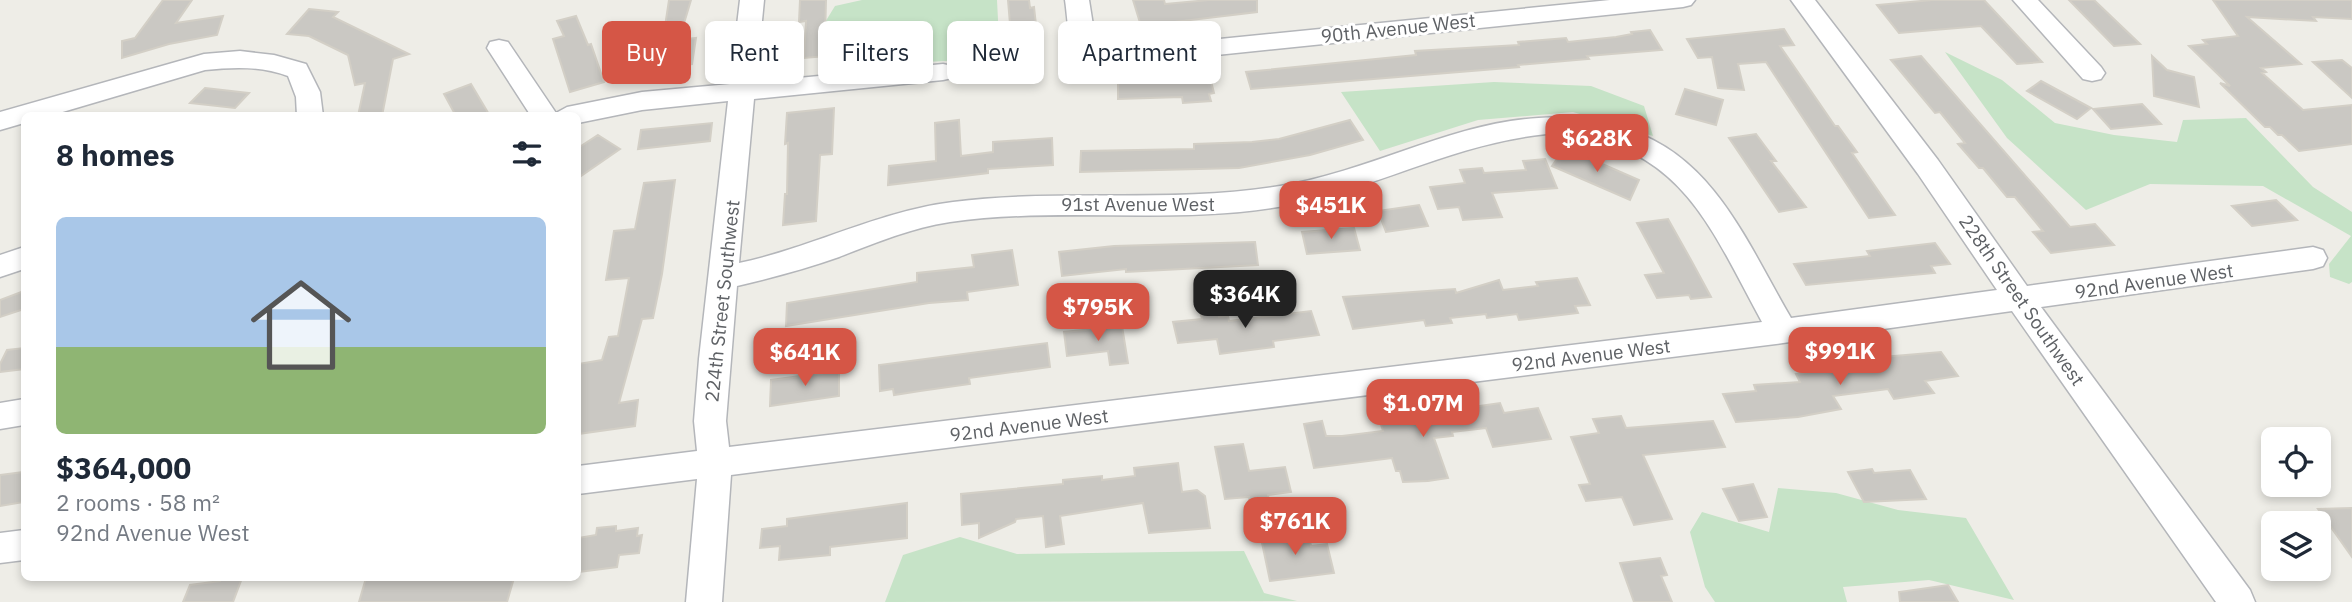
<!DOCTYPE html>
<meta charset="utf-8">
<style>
:root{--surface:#fff;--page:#f6f6f7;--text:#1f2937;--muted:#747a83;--line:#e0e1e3;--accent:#d55646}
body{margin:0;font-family:"IBM Plex Sans",sans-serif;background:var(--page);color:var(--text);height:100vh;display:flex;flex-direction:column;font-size:26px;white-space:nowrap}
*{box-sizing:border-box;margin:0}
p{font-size:23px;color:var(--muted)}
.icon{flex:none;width:38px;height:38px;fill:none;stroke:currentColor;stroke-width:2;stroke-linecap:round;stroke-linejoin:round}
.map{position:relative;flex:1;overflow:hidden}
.drawer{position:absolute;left:21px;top:112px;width:560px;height:469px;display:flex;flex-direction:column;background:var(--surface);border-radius:10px;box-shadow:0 4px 10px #0003}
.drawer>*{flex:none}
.banner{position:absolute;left:602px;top:21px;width:665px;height:63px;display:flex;gap:14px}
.controls{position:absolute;left:2261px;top:427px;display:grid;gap:14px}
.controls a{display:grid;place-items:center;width:70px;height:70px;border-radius:10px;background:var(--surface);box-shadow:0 4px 10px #0003;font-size:35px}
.price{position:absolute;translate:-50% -60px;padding:0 16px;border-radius:14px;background:var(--accent);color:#fff;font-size:23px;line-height:46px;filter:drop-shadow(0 2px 4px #0008)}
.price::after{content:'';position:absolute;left:50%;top:42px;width:21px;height:16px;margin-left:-10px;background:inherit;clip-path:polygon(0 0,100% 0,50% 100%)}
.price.selected{background:#222;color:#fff}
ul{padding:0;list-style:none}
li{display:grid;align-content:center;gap:14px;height:371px;padding:0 35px}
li+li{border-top:2px solid var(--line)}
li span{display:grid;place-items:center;height:217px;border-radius:10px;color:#555}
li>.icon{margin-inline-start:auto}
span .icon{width:126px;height:126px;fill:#fffc;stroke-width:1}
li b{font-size:30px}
h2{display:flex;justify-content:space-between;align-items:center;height:84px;padding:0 35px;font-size:30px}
.tag{padding:0 24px;border-radius:10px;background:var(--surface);box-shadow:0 4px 10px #0003;font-size:24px;line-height:63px}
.tag.selected{background:var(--accent);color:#fff}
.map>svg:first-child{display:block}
.green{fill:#c6e3c7}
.building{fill:#cac8c3;stroke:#d3cfc6;stroke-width:2}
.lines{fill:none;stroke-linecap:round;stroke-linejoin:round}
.minor-casing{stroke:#b4b6ba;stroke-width:3}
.minor{fill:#fff;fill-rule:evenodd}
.labels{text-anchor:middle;stroke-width:6;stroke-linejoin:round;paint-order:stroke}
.street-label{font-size:19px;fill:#5e6165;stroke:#fff}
</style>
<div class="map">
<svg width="2352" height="602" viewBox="0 0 2352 602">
<rect width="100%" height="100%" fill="#eeede7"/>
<path class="green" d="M862,0H997L999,40L994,43L995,55L968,60L902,63L852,75L833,67L858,60L860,37L819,32L835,6Z
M1945,52L2002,80L2055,123L2114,135L2177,142L2183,120L2246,118L2313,187L2352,212V282L2349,284L2330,277L2329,264L2351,236L2263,186L2150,184L2086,210L2007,138Z
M1494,82L1591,86L1644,106L1653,136L1573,112L1478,120L1380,151L1341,92Z
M1778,488L1836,493L1898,510L1966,518L2014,600L1929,580L1843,587L1847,602H1715L1705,587L1690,532L1702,512L1769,532Z
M960,537L1017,554L1244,551L1264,593L1297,601L885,602L903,555Z"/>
<path class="building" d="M163,0H192L176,23L223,16L217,35L169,44L122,58V41L135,38Z
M669,0H691L679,40L696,38L692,64L671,67L667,82L657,79Z
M800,0H826L825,39L851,37L850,54L804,58L806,21L799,22Z
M1008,0H1029L1030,8L1034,7L1037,34L1011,36Z
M1133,0H1164L1165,4L1209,0H1257V12L1141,26Z
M1932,0H1984L2042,62L2017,64L1981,26L1899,33L1877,5Z
M2069,0H2094L2140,44L2114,46Z
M2213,0H2352V19L2313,17L2316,21L2247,17L2301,64L2261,68L2266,72L2262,73L2303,110L2352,105V144L2299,151L2282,135H2278L2270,127H2265L2220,83L2230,86L2189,46L2207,44L2203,40L2238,36Z
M309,9L338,12L333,17L409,54L393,59L382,116H358L365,83L355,85L348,55L309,36L287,34Z
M576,16L588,45L591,44L604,82L570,92L553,39L564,36L557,21Z
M1784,29L1794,45L1780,46L1835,126H1838L1857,152L1852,153L1895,215L1869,218L1766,62L1738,64L1744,90L1718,88L1712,57L1698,58L1687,39Z
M1650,30L1662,50L1587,56L1589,59L1518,65L1519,67L1251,89L1246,72L1416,55L1415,51L1519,45L1518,42L1566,38L1568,42L1616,37L1632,34L1631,32Z
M1921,56L2070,227L2095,224L2114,245L2051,253L2033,232L2043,231L2015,197H2007L1983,168H1979L1958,144L1965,143L1940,112L1935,113L1891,60Z
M2152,56L2167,70L2194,77L2199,107L2154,96Z
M2342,60L2352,68V98L2313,62Z
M1136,76H1166V79L1210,77L1214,93L1209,94L1211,101L1183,103L1182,97L1118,99V79H1136Z
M2041,81L2091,108L2077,119L2027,91Z
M471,84L490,116H456L444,94Z
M205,88L249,93L235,108L190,103Z
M1685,89L1723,100L1716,125L1676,114Z
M2142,104L2161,124L2111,129L2093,109Z
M834,108L832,154L820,155L816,221L783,225L785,194H787L788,143L785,144L787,113Z
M959,120L961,156L993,152V142L1052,138L1053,165L988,169V173L888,185L889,166L936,161L935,123Z
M1350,120L1363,140L1310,155L1239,168L1080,172L1081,151L1194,149V144L1252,142L1279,139Z
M712,123L710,141L638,149L641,130Z
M1756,134L1776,161H1771L1806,207L1779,212L1729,138Z
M598,135L620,149L578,178V148Z
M1563,150L1582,158L1584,156L1639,180L1630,200L1552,166Z
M1545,159L1557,188L1492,193L1502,217L1463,220L1459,207L1438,209L1430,187L1465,183L1460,170L1482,168L1484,173L1526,170L1523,161Z
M675,180L662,274L653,318L642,319L619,403L638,400L635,426L578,434V364L602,360L609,337L618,336L629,278L606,280L614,231L635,229L644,183Z
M2276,200L2297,220L2252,226L2232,206Z
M1419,205L1428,226L1386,232L1378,211Z
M1668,219L1691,260L1711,297L1691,299L1689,295L1657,298L1645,275L1664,273L1637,223Z
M1354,228L1360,250L1307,254L1302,232Z
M1255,242L1258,265L1126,272V269L1062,276L1059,252L1114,246Z
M1935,243L1950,264L1931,266L1935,273L1806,285L1794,264L1870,256L1867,251Z
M1012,250L1018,285L967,292L968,300L929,303L786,326L787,303L917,282V273L974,267L972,255Z
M1577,278L1590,305L1575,306L1578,313L1519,320L1517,314L1487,318L1486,314L1450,318L1452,323L1426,326L1424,320L1353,329L1343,297L1455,289L1456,293L1499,280L1503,290L1538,286L1536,282Z
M24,291V309L0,317V300Z
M1216,305L1219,317L1228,316L1229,321L1311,311L1319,335L1273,341L1274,347L1220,354L1217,339L1178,343L1173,322L1202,319L1199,306Z
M1122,326L1128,363L1110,365L1108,351L1067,356L1064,332Z
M1047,343L1050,367L969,378L970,384L920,391L894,395L893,389L880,391L879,365Z
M24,348V369L0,372V364L7,350Z
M1941,352L1958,376L1925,381L1934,393L1894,399L1888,389L1833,396L1841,409L1798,417L1736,422L1723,394L1756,391L1754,385L1800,382L1796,374L1873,364L1869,358Z
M839,371V396L770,406L771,380Z
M1500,403L1504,413L1538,408L1551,439L1493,447L1486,428L1452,432L1453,436L1434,438L1448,478L1428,481L1403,482L1400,471H1396L1392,458L1314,468L1304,424L1322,421L1326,436H1342L1383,431L1379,418L1415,413L1416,417L1473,409L1472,407Z
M1621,416L1626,428L1713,421L1725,447L1643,455L1672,519L1634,525L1622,497L1586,501L1579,485L1590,484L1571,437L1599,433L1593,419Z
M1243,444L1249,471L1285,467L1291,492L1268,495L1270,508L1252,511L1249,497L1225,499L1215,447Z
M1178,463L1182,492L1197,490L1205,496L1210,528L1149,533L1143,503L1060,516L1064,544L1046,547L1043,516L1016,519L1015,522L979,538V523L962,525L961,494L1063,484V480L1102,476V480L1135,476L1134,468Z
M1872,469L1874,473L1910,470L1926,499L1864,502L1848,472Z
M24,472V502L0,506V475Z
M1753,484L1767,517L1739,521L1723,489Z
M907,503V538L830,547V555L779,560L780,546L760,548L762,529L787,526V519Z
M2352,508V557L2318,509Z
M616,526V531L638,528L637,536L642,535L639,553L619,555L617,567L578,572V538L596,535L597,528Z
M1308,532L1311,546L1327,544L1334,573L1270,581L1261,538Z
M1660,558L1667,575L1661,576L1672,602H1634L1620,563Z
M221,578H242L233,602H183L190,585L220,581Z
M366,578H514L507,602H359Z
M1948,585L1958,602H1900L1899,592Z"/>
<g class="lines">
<defs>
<path id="minor" d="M740,0H764L756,82L943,64L952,66L956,72L952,78L943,80L754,99L739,263C811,248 879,211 953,202C1061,188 1172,204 1280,186C1402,166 1505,86 1632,131C1716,160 1749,247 1791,318L1997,290L1918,174L1791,0H1815L1938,160L2027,286L2313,247L2323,250L2327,258L2323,266L2313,269L2041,307L2250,590L2255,602H2216L2012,311L1783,343L731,475L722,602H686L697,479L578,494V466L697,451L694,421L699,359L728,101L642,110L578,123V116H531L487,48L490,42L499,40L508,42L556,113L567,107L642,92L730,84ZM1565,133C1684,149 1711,229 1762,322L729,447L726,421L737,286C771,278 805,269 839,257C875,243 911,228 950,222C1062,206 1177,226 1289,205C1383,187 1468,136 1565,133Z
M1065,0H1089L1095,38L1109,46L1130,48L1610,0H1695L1691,5L1683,7L1130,64C1111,63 1078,61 1071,39C1067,27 1067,12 1065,0Z
M2013,0H2038L2101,67L2105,73L2101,79L2092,81L2083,79Z
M240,51L274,55L306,64L320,92L323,116H297L296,97L288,76C261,66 234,67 205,70L49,116H24V123L0,130V112L204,54Z
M24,247V269L0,277V255Z
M24,399V425L0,429V403Z
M24,530V560L0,563V533Z"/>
</defs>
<use href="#minor" class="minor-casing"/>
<use href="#minor" class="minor"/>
</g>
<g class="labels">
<g class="street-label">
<text transform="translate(1398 28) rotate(-6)" y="7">90th Avenue West</text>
<text x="1138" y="211">91st Avenue West</text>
<text transform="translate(2154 281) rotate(-8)" y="7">92nd Avenue West</text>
<text transform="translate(2022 300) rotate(55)" y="7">228th Street Southwest</text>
<text transform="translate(722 301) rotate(-84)" y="7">224th Street Southwest</text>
<text transform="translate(1591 355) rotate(-7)" y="7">92nd Avenue West</text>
<text transform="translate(1029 425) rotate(-7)" y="7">92nd Avenue West</text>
</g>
</g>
</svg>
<div class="controls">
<a><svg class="icon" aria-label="locate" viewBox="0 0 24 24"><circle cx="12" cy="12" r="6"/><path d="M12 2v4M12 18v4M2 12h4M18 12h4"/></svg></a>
<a><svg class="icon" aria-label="layers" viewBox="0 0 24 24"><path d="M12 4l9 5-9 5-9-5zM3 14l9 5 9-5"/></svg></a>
</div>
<b class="price" style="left:1597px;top:174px">$628K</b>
<b class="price" style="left:1331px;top:241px">$451K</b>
<b class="price selected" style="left:1245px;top:330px">$364K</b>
<b class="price" style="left:1098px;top:343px">$795K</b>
<b class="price" style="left:1840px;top:387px">$991K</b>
<b class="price" style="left:805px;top:388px">$641K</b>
<b class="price" style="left:1423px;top:439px">$1.07M</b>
<b class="price" style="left:1295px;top:557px">$761K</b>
<div class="banner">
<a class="tag selected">Buy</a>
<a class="tag">Rent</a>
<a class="tag">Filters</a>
<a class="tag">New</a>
<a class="tag">Apartment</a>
</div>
<section class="drawer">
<h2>8 homes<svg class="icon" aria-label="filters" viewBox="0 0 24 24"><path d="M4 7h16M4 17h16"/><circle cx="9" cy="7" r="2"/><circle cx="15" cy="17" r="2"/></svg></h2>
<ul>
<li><span style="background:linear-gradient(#a9c7e8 60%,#8fb573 0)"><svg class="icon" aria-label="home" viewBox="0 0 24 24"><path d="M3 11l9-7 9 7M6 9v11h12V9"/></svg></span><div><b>$364,000</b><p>2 rooms · 58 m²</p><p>92nd Avenue West</p></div></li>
</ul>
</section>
</div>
